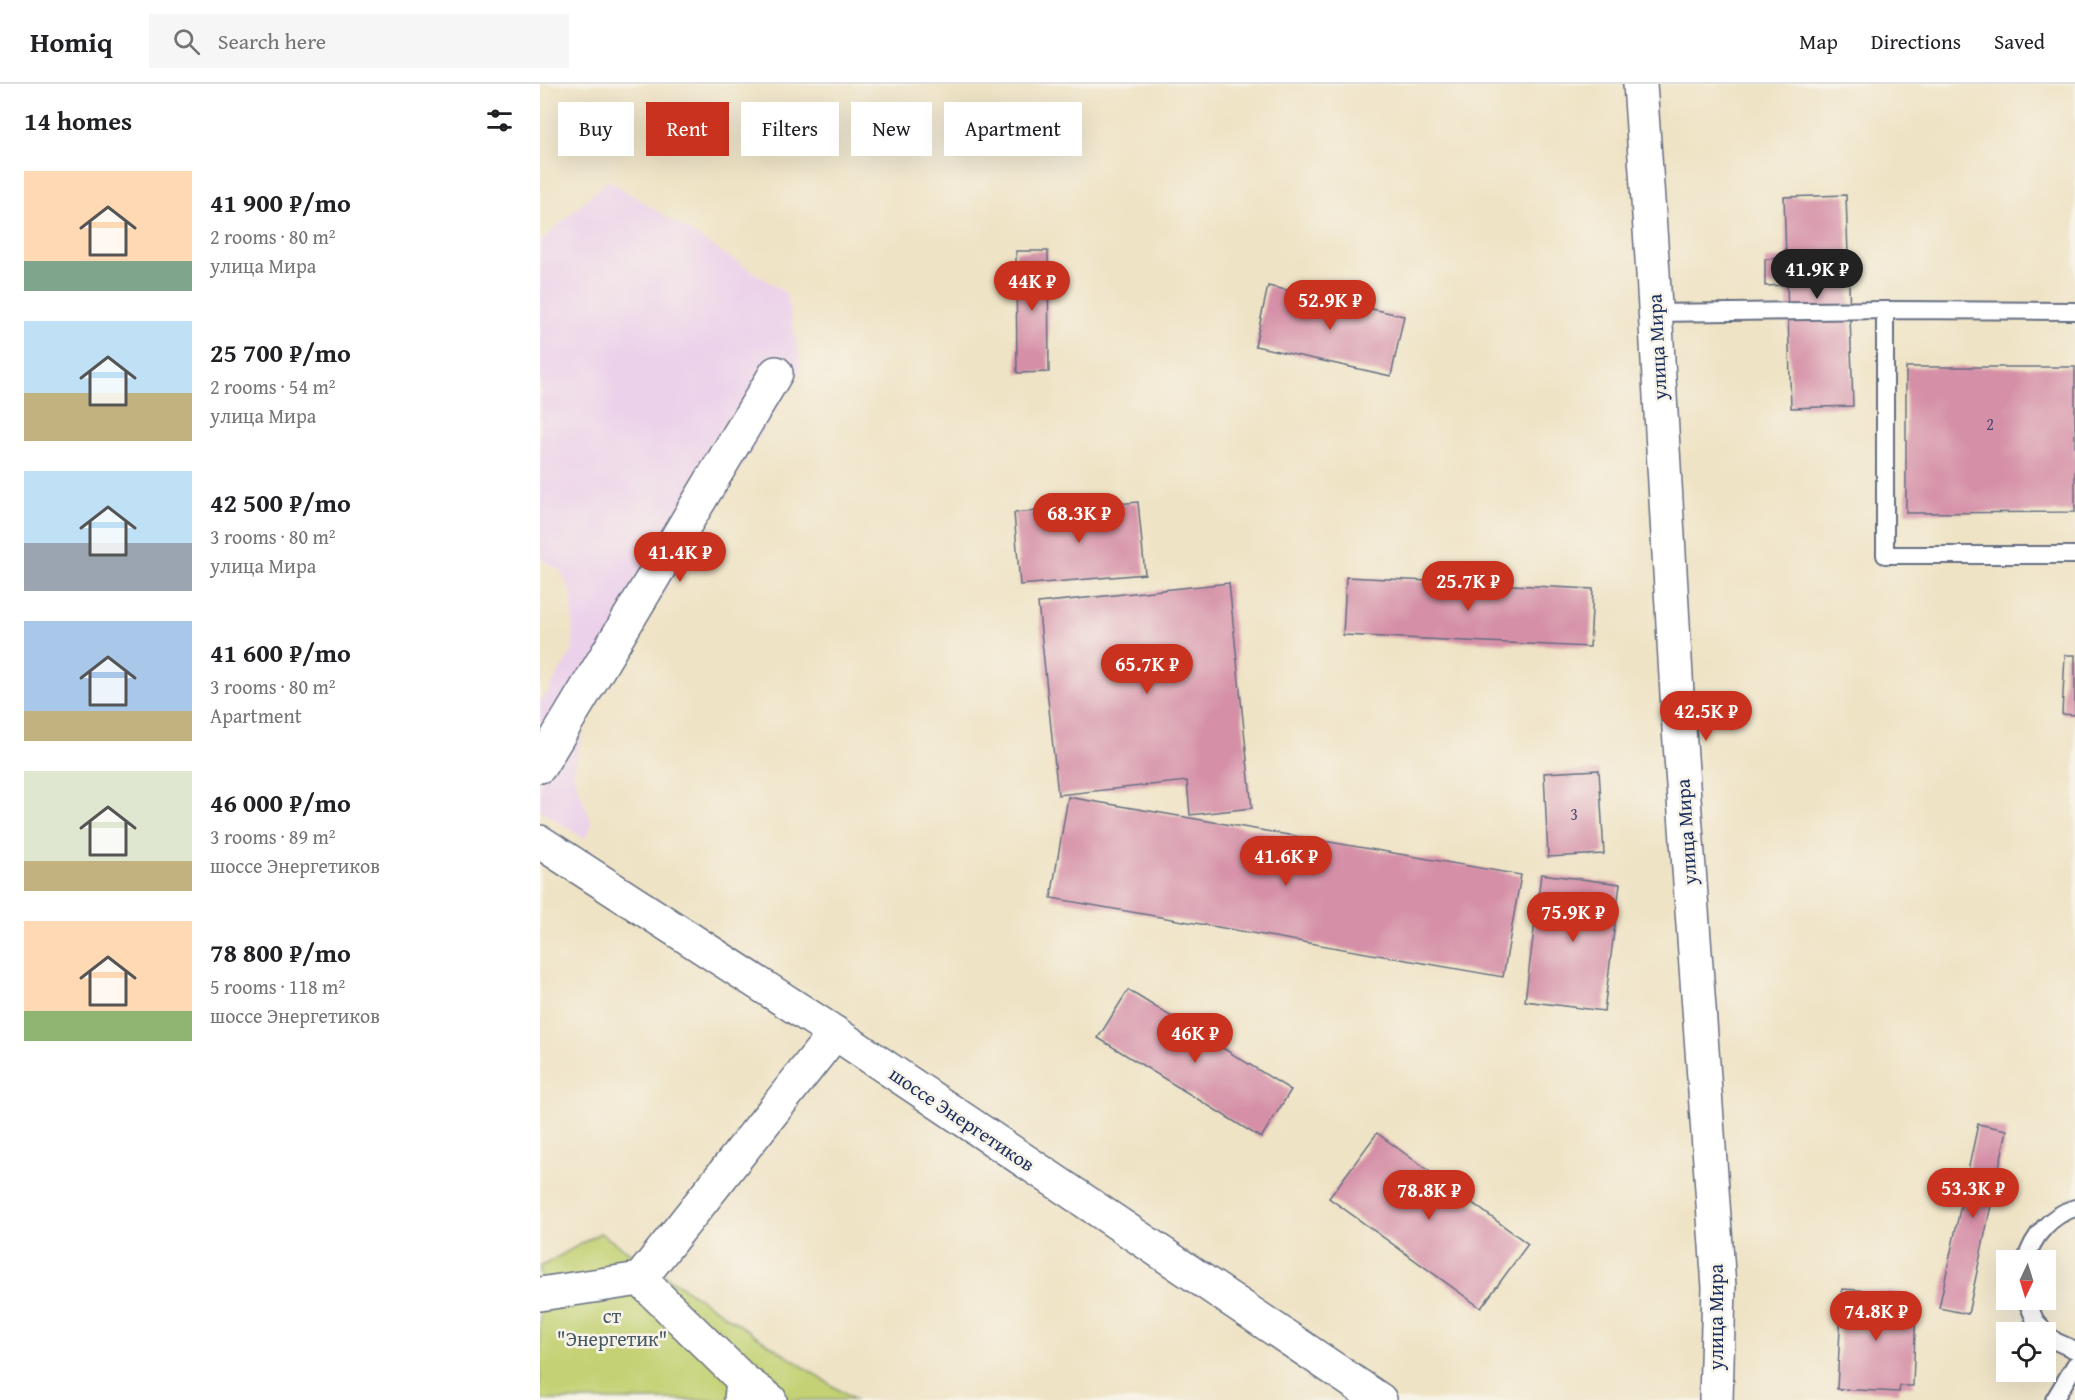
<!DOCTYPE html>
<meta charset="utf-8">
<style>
:root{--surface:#fff;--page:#f6f6f6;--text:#202124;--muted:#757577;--line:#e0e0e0;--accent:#c8321e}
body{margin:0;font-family:"Gentium Book Plus",serif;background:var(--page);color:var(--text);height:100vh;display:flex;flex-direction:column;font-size:22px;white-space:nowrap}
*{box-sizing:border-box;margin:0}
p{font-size:20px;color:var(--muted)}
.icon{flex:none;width:33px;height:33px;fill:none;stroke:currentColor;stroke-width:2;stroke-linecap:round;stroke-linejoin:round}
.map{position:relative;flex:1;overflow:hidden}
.sheet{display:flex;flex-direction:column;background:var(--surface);width:540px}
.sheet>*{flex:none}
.guide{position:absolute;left:18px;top:18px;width:570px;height:54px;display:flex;gap:12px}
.needle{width:39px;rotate:184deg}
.buttons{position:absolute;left:1456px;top:1166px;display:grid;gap:12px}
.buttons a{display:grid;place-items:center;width:60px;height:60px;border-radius:0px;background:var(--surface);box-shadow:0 6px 24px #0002;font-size:30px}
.price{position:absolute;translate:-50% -51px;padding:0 14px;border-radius:21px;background:var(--accent);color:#fff;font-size:20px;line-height:39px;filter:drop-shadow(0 2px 3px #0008)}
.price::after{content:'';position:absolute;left:50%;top:36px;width:18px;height:14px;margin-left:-9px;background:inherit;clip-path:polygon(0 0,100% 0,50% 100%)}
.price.on{background:#222;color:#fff}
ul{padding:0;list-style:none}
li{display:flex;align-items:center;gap:18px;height:150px;padding:0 24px}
li span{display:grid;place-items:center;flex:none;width:168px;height:120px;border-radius:0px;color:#555}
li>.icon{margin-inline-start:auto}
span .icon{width:72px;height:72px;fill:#fffc;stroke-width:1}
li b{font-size:26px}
h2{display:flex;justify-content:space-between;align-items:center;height:72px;padding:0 24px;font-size:26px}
.chip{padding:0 21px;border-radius:0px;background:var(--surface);box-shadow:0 6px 24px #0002;font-size:21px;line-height:54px}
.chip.on{background:var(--accent);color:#fff}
header{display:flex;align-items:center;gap:36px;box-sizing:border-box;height:84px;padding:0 30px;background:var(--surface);border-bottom:2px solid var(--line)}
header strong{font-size:28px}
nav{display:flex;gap:33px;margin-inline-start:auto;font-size:21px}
.search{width:420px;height:54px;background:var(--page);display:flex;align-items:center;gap:15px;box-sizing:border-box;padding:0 21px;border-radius:0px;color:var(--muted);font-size:22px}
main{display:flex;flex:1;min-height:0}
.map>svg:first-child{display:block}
.built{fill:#ecd1ea}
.green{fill:#c4d274;stroke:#708069;stroke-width:1.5}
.building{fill:#d590a7}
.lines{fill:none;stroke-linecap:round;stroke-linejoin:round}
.service-casing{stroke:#656e82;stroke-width:20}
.minor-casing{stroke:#656e82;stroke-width:36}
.primary-casing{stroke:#656e82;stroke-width:36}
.service{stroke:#fff;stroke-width:16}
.minor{stroke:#fff;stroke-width:33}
.primary{stroke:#fff;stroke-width:33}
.labels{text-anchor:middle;stroke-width:5;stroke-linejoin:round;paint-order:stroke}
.number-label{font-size:16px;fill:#4a4770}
.street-label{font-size:20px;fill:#1b2f5e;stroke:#f7f3e8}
.park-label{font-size:20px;fill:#455864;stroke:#f7f3e8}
</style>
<header>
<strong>Homiq</strong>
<div class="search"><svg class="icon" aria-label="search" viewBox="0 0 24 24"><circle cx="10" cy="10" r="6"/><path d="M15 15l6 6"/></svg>Search here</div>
<nav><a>Map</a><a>Directions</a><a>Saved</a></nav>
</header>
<main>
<section class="sheet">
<h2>14 homes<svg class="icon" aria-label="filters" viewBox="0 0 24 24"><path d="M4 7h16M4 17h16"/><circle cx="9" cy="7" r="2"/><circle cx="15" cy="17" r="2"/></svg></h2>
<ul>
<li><span style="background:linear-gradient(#ffd9b3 75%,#7fa58c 0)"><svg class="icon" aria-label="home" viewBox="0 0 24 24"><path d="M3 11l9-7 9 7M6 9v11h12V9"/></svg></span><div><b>41 900 ₽/mo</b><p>2 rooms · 80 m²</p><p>улица Мира</p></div></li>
<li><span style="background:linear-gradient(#bfe0f5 60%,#c2b280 0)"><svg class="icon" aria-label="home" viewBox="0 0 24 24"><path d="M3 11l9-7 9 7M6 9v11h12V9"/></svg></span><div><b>25 700 ₽/mo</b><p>2 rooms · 54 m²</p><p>улица Мира</p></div></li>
<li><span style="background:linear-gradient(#bfe0f5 60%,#9aa5b1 0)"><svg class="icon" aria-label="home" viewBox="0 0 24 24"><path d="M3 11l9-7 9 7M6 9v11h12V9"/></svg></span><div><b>42 500 ₽/mo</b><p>3 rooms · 80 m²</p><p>улица Мира</p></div></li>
<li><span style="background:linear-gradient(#a9c7e8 75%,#c2b280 0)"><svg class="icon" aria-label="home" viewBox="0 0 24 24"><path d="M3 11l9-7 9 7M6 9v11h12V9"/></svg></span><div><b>41 600 ₽/mo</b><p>3 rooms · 80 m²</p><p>Apartment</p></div></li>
<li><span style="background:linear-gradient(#dfe7d0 75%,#c2b280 0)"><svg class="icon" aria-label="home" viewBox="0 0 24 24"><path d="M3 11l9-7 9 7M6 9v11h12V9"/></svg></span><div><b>46 000 ₽/mo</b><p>3 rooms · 89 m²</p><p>шоссе Энергетиков</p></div></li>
<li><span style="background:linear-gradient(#ffd9b3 75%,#8fb573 0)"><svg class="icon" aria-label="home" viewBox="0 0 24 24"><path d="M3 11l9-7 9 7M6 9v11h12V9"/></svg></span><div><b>78 800 ₽/mo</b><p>5 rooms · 118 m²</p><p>шоссе Энергетиков</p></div></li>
</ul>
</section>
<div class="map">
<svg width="1535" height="1316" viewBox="0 0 1535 1316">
<rect width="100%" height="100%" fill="#f7f3e8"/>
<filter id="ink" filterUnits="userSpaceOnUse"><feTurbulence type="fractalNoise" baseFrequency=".0167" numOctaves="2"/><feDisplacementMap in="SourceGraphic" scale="12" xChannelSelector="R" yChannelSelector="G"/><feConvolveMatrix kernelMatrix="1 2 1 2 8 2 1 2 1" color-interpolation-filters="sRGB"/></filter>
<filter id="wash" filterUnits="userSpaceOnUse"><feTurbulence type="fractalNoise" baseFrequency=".008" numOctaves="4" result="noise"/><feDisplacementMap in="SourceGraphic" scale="24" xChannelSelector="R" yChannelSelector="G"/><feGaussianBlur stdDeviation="1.35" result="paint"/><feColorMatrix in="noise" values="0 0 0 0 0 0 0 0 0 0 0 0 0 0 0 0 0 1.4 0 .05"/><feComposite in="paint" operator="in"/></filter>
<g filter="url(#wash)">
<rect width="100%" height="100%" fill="#efe3c5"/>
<path class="built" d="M68,96L246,209L262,284L46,634L33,690L52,740L45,755L0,726V616L6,611L33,565L32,512L21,487L0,474V158Z"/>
<path class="green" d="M60,1149L314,1316H0V1183Z"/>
<g id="blocks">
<path class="building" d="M1306,111L1313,322L1251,324L1247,201L1225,202V175L1246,174L1244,113Z
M476,167H508L509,288L477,289Z
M728,202L864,232L851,292L715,262Z
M1366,283H1535V428L1366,429Z
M598,418L605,490L480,501L474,429Z
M806,493L1053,505L1050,563L803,551Z
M689,499L712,724L650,731L647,697L518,711L498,519Z
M1525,571H1535V631L1522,630Z
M1059,686L1064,770L1008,773L1004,689Z
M528,713L981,791L963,893L511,814Z
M1001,790L1080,800L1064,927L985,917Z
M588,906L751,1006L721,1054L558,954Z
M1438,1040L1467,1046L1428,1230L1399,1224Z
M837,1049L988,1160L941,1224L789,1114Z
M1302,1205L1364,1209V1221L1376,1222L1373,1302H1360L1359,1308L1297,1305Z"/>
</g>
</g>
<g filter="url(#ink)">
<use href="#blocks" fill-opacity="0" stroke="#656e82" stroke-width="1.5"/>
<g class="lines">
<defs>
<path id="service" d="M1345,226V471H1535
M1115,229L1345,226L1535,227
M1486,1176C1493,1152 1511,1131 1535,1124
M1486,1215L1495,1236L1505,1248
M1506,1249L1515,1257L1535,1266
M1514,1316L1535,1281"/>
<path id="minor" d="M1100,0L1113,189L1139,645L1179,1203L1176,1316
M0,682L236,289
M0,1210L100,1195
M203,1296L230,1316
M201,1316L203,1296L100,1195L295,949"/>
<path id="primary" d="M0,758L295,949L840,1316"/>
</defs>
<use href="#service" class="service-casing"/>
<use href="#minor" class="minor-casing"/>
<use href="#primary" class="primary-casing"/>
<use href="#service" class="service"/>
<use href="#minor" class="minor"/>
<use href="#primary" class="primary"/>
</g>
</g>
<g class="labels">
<g class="number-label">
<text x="1450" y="346">2</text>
<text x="1034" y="736">3</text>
</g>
<g class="street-label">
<text transform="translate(1117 263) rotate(-93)" y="7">улица Мира</text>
<text transform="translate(1146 748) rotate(-94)" y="7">улица Мира</text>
<text transform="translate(422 1035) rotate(34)" y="7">шоссе Энергетиков</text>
<text transform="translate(1176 1233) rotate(-90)" y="7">улица Мира</text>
</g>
<g class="park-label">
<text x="72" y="1239">ст<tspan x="72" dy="23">"Энергетик"</tspan></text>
</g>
</g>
</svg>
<div class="buttons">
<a><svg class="needle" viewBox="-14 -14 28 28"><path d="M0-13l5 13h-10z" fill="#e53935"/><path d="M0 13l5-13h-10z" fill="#757577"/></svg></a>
<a><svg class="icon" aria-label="locate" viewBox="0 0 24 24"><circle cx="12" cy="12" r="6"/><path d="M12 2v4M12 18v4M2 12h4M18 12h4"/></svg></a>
</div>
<b class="price on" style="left:1277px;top:216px">41.9K ₽</b>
<b class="price" style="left:492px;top:228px">44K ₽</b>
<b class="price" style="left:790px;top:247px">52.9K ₽</b>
<b class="price" style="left:539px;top:460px">68.3K ₽</b>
<b class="price" style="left:140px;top:499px">41.4K ₽</b>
<b class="price" style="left:928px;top:528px">25.7K ₽</b>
<b class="price" style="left:607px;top:611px">65.7K ₽</b>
<b class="price" style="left:1166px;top:658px">42.5K ₽</b>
<b class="price" style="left:746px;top:803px">41.6K ₽</b>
<b class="price" style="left:1033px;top:859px">75.9K ₽</b>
<b class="price" style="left:655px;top:980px">46K ₽</b>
<b class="price" style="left:1433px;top:1135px">53.3K ₽</b>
<b class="price" style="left:889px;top:1137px">78.8K ₽</b>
<b class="price" style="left:1336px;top:1258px">74.8K ₽</b>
<div class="guide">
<a class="chip">Buy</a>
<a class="chip on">Rent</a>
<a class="chip">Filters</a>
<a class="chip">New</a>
<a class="chip">Apartment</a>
</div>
</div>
</main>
